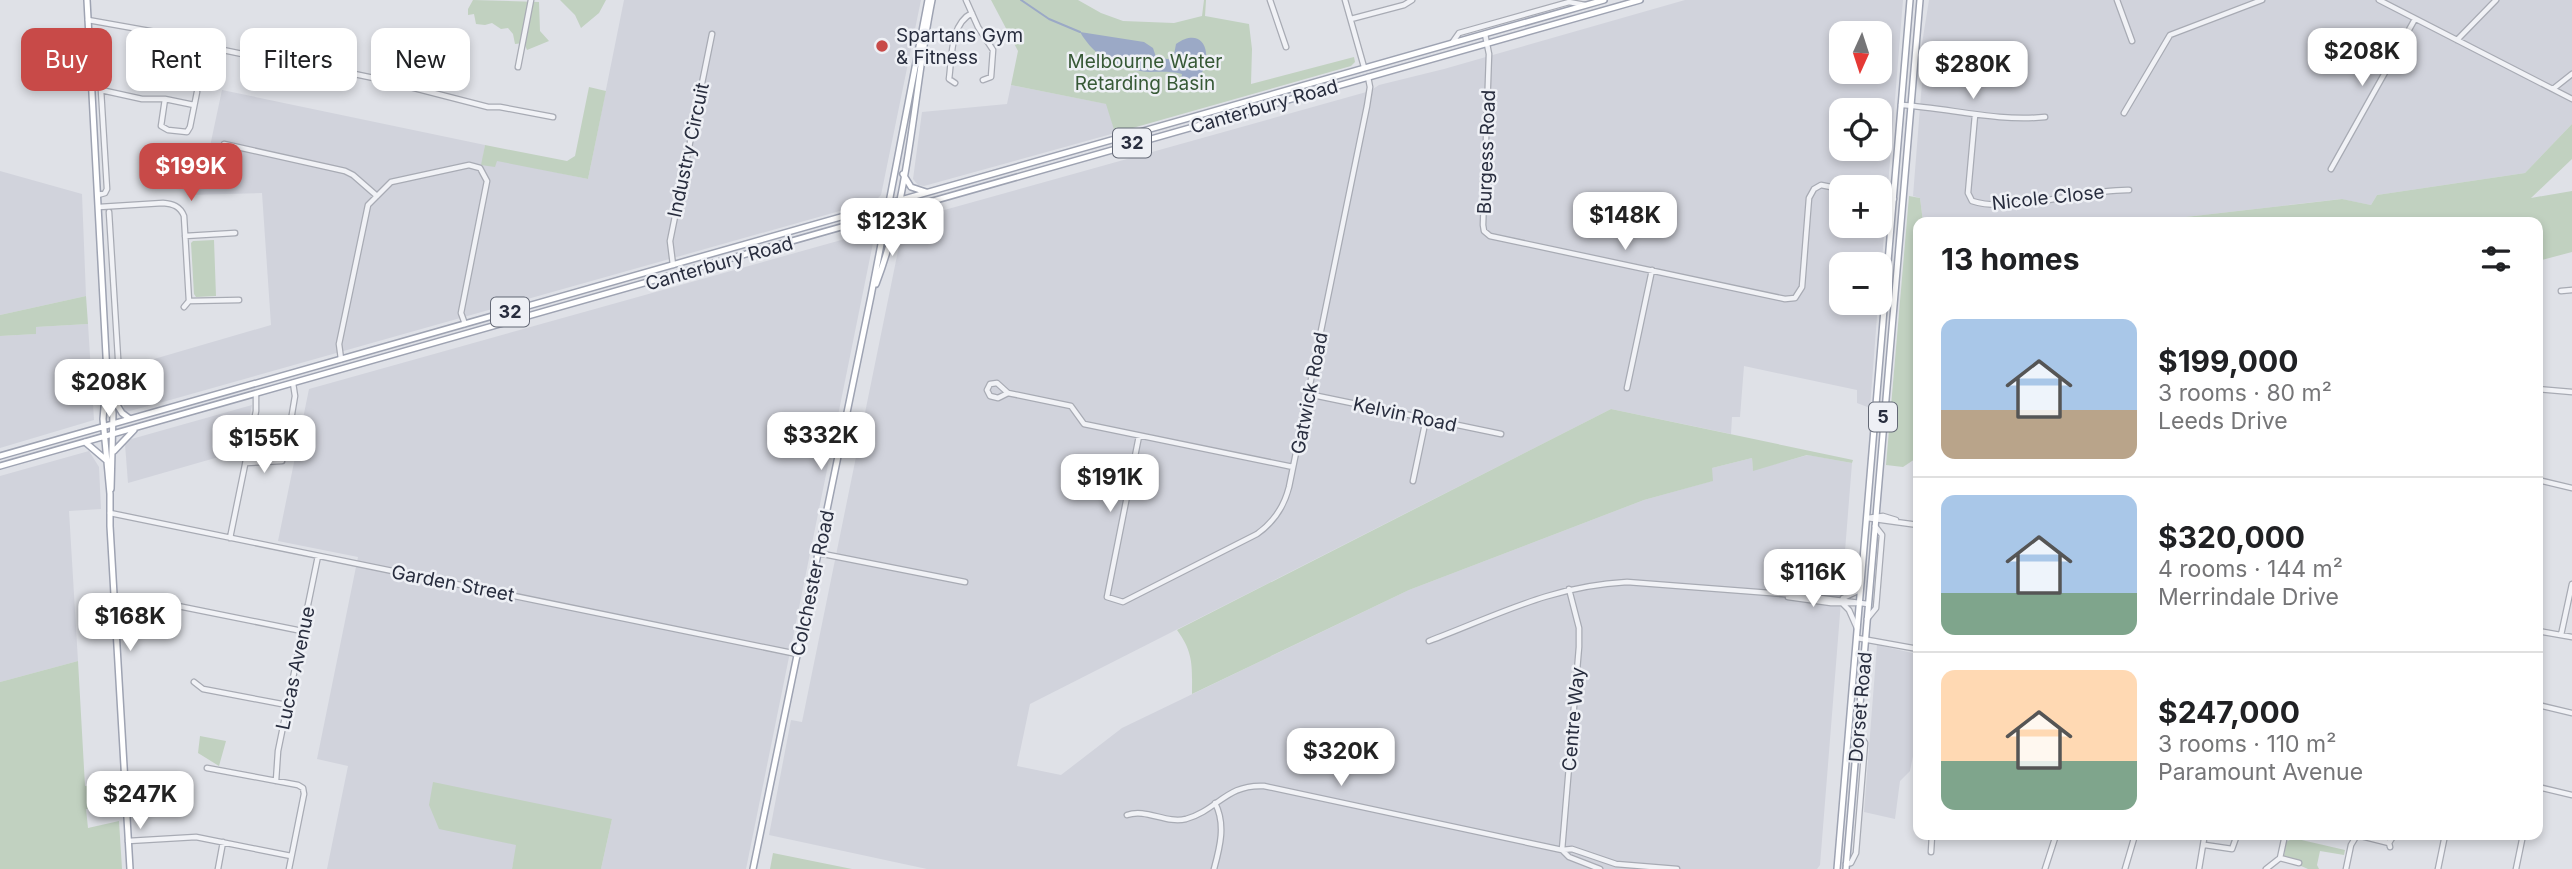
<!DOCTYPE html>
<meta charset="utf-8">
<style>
:root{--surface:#fff;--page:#f6f6f6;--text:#202124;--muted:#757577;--line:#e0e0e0;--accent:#c84a48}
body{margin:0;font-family:Inter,sans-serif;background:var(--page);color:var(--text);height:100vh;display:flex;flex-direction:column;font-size:26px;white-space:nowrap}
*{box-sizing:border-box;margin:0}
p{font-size:23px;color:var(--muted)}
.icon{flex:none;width:38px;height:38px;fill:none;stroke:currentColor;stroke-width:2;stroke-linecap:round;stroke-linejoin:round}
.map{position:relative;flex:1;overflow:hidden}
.details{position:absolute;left:1913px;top:217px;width:630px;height:623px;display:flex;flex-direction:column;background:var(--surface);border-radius:14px;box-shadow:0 4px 10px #0003}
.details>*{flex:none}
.top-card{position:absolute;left:21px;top:28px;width:665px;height:63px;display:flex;gap:14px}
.needle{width:46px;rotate:183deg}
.buttons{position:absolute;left:1829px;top:21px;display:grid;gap:14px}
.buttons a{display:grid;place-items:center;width:63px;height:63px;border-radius:14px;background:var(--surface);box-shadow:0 4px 10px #0003;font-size:35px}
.price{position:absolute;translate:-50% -60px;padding:0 16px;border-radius:14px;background:#fff;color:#222;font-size:23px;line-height:46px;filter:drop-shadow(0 2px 4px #0008)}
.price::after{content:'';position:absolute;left:50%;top:42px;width:21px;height:16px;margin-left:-10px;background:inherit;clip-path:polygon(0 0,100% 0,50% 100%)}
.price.on{background:var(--accent);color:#fff}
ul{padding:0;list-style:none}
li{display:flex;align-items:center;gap:21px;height:175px;padding:0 28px}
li+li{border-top:2px solid var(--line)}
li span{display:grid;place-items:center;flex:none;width:196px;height:140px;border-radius:14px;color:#555}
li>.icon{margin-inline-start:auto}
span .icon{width:84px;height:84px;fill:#fffc;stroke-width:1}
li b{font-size:30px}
h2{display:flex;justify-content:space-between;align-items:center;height:84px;padding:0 28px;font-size:30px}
.pill{padding:0 24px;border-radius:14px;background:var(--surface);box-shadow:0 4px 10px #0003;font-size:24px;line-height:63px}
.pill.on{background:var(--accent);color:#fff}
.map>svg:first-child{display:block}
.built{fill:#d1d3dc;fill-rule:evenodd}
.green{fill:#c1d1c0}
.water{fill:#9ba9c6}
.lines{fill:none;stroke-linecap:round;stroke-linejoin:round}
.stream{stroke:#9ba9c6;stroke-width:2}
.minor-casing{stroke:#a8abb4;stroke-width:7}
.major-casing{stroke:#9ea3b2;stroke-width:8}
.minor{stroke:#f1f2f6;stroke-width:4.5}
.major{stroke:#fff;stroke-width:5}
.poi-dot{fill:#c84a48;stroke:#eef0f5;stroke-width:2.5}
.labels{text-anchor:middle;stroke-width:5;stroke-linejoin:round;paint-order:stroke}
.shield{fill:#eef0f5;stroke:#636875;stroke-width:2}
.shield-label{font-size:18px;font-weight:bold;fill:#282d3e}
.poi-label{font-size:19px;fill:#282d3e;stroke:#eef0f5;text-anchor:start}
.park-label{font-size:19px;fill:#375936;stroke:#eef0f5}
.street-label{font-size:19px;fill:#282d3e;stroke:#eef0f5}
</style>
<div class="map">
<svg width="2572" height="869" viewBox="0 0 2572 869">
<rect width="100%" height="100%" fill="#dfe1e7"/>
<path class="built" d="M624,0H921L881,195L875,201L170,400L126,412L124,410L122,376L154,375V359L271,325L262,193L187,195L184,146L209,151L222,90L485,145L483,157L588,179Z
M1685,0H1903L1880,285V264H1841V303H1878L1870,408L1857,403V390L1744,366L1740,417H1732L1731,434L1611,409L1030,704L1017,766L1061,775L1122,728L1409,590L1644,500L1712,481V468L1752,458L1753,470L1808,455L1852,463L1820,865L1817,869H927L769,835L791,720L802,722L899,246L911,225L930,214L1370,91L1379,85L1444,69ZM1841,33H1880V72H1841ZM1841,110H1880V149H1841ZM1841,187H1880V226H1841Z
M1929,0H2572V124L2525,173L2377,195L2371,205L2341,199L2142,222H1923L1920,198L1913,196L1924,57L1920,56Z
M1011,85L1107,104L1115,133L924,186L918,185L913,179L922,112L1007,104Z
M0,171L82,194L86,296L0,315Z
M870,232L874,238L746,869H601L612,819L517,845L512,869H327L348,766L317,759L358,557L278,541L309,389Z
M88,324L94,420L0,448V336L35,334L36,327Z
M252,405L243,450L128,483L125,444L128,440Z
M89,451L99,467L101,509L69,511L78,661L0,682V476Z
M1877,645L1917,654L1918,731L1910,771L1900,781L1895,819L1864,812Z"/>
<path class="green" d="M473,0L539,2L540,31L549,41L527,50L524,43L515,44L513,34L508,28L501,29L492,23L485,25L476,24L474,14L468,15V9Z
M560,0H606L599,13L581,28L575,15Z
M991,0H1078L1101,13L1123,21L1174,23L1202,16L1204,0H1206L1205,16L1249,24L1252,49L1251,84L1354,57L1355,62L1351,66L1115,133L1106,104L1011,85L1018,51Z
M589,87L606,91L588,179L497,161L495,167L481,165L485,145L567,161L575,156Z
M2572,124V159L2531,198L2572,191V252L2538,261V222H2142L2342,199L2371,205L2377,195L2525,173Z
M1909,196L1920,198L1923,222H1918V457L1903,467L1886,465Z
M214,240L216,296L196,297L194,294L191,243L193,241Z
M86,296L88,324L36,327V334L0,336V315Z
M1611,409L1853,460L1852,463L1807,455L1753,471L1752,458L1712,468L1713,481L1644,500L1409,590L1192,694C1192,667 1194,653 1177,630Z
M78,661L85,786L117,784L119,807L86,809L88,828L119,821L122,869H0V682Z
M200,736L226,741L219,766L198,753Z
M433,782L612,819L601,869H512L516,845L439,829L429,805Z
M2293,838L2345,850L2344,855L2320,851L2317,865L2319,869H2308L2301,866V861L2284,856L2286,842Z
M773,853L852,869H770Z"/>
<path class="water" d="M1080,32L1144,42L1153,48L1156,57L1173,60L1176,44C1204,24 1216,56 1197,81L1180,86L1182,74C1170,71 1160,72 1149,72C1120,70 1095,58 1080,32Z"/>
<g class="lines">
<path class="stream" d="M1021,0L1049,19L1080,32"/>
<defs>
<path id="minor" d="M966,0L978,27L993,50L991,77L983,80
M1270,0L1286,47
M1345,0L1364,67
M2117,0L2132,41
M2379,0L2572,99
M1351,19L1404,5L1412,0
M88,20L189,38L204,46L333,73L345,72L383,80L488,107H500L553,117
M1485,34L1489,54L1483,225L1484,231L1490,236L1785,299L1795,298L1802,287L1809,198L1814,189L1821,185L1841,189
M2457,40L2496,0
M1452,43L1459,33L1569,2L1585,5
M518,67L531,0
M91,75L100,78L101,90L107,189L105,193L98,195
M955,83L949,79C952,58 950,24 972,13
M2553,89L2572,74
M101,90L142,99H165L194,105
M165,99L161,126L168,130L187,132L190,127L197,92
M1901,105C1950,108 1996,122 2045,117
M2124,113L2170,35L2262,0
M1975,115L1968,193L1972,201C2011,214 2083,189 2129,190
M224,144L345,171L353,175L377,196
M2331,169L2415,19
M1880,197L1894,199
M99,207L163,203C173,204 180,206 184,216L189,301L184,307
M109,212L119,374
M185,236L235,233
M673,265L670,241L712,34
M2561,291L2572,290
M189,301L239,300
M341,359L339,344L368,205L391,182L469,165L480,168L487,181L461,313L465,324
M1627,388L1652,270
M2538,389L2572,392
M1008,393L998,398L990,396L987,390L990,384L997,383L1008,393L1071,406L1084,424L1293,467
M1308,394L1501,434
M290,426L295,396L293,383
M1139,436L1107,597L1123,602L1257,534C1274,522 1284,507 1289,487L1367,106L1370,87L1368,77
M246,463L282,461
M2538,480L2572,488
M1413,481L1426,419
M110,513L797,654
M1867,518L1918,525
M1867,518L1883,516L1896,520
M230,538L256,411V394
M818,553L965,582
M1788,597L1831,603H1856
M1843,598L1860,590
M1843,604L1849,610L1857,628
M114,606L168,604L302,631
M1867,619L1876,608L1882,535L1875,526
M2538,631L2572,637
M2561,635L2572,584
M1857,638L1918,649
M1429,641C1498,615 1551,586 1627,582L1796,595L1868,604
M194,682L203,689L287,705
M2538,705L2572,713
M207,768L298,785L303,788L304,794L289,869
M276,781L278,751L318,556
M2538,787L2572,795
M1127,815C1146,808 1166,824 1186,819C1218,810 1226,784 1264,786L1562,850L1572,849L1616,864L1677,869
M128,841L196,837L291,856
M2205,845L2232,849L2237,835
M2390,847L2389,843L2394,835
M1562,850L1579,647V628L1569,589
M1562,850L1569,857L1600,869
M1931,852L1932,835
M2280,858L2299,863
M1846,864L1851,863L1856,853L1865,743L1858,732
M218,869L223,842
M1214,869C1220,847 1226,824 1215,803
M2045,869L2056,835
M2125,869L2135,835
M2199,869L2204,839
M2266,869L2280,858L2285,835
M2346,869L2351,845L2357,835L2389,843
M2438,869L2445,835
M2516,869L2523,835"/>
<path id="major" d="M87,0L107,374L103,419L110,494V526L130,869
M903,174L911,187L926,192
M861,223L875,228L881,240
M894,232L916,209
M876,284C911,193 913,94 932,0
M109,381L113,413L111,489
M114,400L122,413L130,419
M85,442L106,460
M114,451L134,430
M0,456L1604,0
M0,466L1640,0
M753,869L871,296L928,0
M1837,869L1910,0
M1846,869L1920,0"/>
</defs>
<use href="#minor" class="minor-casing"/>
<use href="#major" class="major-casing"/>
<use href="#minor" class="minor"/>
<use href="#major" class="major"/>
</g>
<circle class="poi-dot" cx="882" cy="46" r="7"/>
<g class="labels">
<g class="shield">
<rect x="1113" y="128.5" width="38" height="29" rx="5"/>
<rect x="491" y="297.5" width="38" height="29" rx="5"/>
<rect x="1869" y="402.5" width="28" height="29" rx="5"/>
</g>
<g class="shield-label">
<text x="1132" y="149">32</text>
<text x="510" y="318">32</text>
<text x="1883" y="423">5</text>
</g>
<g class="poi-label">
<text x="896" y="42">Spartans Gym<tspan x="896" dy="22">&amp; Fitness</tspan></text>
</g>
<g class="park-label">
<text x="1145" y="68">Melbourne Water<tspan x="1145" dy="22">Retarding Basin</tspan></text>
</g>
<g class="street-label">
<text transform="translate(1264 106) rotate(-16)" y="7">Canterbury Road</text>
<text transform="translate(688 150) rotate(-78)" y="7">Industry Circuit</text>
<text transform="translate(1486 152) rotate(-88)" y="7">Burgess Road</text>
<text transform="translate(2048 197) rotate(-6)" y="7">Nicole Close</text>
<text transform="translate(719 263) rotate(-16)" y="7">Canterbury Road</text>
<text transform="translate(1309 393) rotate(-79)" y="7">Gatwick Road</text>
<text transform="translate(1405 414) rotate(12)" y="7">Kelvin Road</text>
<text transform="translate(453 583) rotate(11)" y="7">Garden Street</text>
<text transform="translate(812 583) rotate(-78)" y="7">Colchester Road</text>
<text transform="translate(295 668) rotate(-78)" y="7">Lucas Avenue</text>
<text transform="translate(1860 707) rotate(-85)" y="7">Dorset Road</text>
<text transform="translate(1573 719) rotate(-85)" y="7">Centre Way</text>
</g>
</g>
</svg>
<div class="buttons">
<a><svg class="needle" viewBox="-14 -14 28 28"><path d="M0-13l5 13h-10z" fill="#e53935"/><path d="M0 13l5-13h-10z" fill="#757577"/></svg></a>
<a><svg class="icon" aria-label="locate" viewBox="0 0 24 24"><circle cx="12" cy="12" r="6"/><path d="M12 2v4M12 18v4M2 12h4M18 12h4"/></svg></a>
<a>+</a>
<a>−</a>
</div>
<b class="price" style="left:2362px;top:88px">$208K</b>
<b class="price" style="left:1973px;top:101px">$280K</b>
<b class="price on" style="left:191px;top:203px">$199K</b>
<b class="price" style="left:1625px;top:252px">$148K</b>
<b class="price" style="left:892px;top:258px">$123K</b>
<b class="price" style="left:109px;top:419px">$208K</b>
<b class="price" style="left:821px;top:472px">$332K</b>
<b class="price" style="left:264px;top:475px">$155K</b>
<b class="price" style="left:1110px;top:514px">$191K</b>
<b class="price" style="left:1813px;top:609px">$116K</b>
<b class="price" style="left:130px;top:653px">$168K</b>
<b class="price" style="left:1341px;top:788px">$320K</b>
<b class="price" style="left:140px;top:831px">$247K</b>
<div class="top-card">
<a class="pill on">Buy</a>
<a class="pill">Rent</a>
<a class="pill">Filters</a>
<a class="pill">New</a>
</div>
<section class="details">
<h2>13 homes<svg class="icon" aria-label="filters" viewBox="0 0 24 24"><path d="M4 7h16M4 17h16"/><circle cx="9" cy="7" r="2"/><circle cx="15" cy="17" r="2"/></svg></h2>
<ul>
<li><span style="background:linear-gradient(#a9c7e8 65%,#b9a48a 0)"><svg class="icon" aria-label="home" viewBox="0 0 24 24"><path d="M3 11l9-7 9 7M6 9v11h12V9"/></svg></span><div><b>$199,000</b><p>3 rooms · 80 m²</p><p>Leeds Drive</p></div></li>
<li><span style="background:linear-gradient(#a9c7e8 70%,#7fa58c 0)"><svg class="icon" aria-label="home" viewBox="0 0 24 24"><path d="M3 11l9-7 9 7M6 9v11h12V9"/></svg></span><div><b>$320,000</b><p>4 rooms · 144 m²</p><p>Merrindale Drive</p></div></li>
<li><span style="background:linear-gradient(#ffd9b3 65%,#7fa58c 0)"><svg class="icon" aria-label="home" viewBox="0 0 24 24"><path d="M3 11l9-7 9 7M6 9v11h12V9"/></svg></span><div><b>$247,000</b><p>3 rooms · 110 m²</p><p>Paramount Avenue</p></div></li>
</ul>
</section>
</div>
